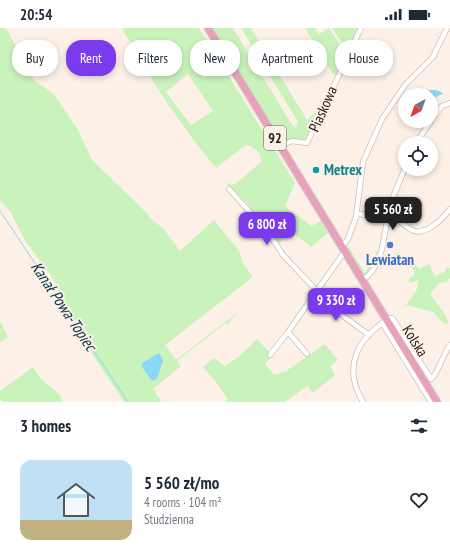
<!DOCTYPE html>
<meta charset="utf-8">
<style>
:root{--surface:#fff;--page:#f6f6f7;--text:#1f2937;--muted:#747a83;--accent:#7c3aed}
body{margin:0;font-family:"PT Sans Narrow",sans-serif;background:var(--page);color:var(--text);height:100vh;display:flex;flex-direction:column;font-size:15px;white-space:nowrap}
*{box-sizing:border-box;margin:0}
p{font-size:13px;color:var(--muted)}
.icon{flex:none;width:22px;height:22px;fill:none;stroke:currentColor;stroke-width:2;stroke-linecap:round;stroke-linejoin:round}
.map{position:relative;height:374px;overflow:hidden}
.drawer{display:flex;flex-direction:column;background:var(--surface);flex:1}
.drawer>*{flex:none}
.banner{position:absolute;left:12px;top:12px;width:426px;height:36px;display:flex;gap:8px}
.needle{width:26px;rotate:220deg}
.fabs{position:absolute;left:398px;top:60px;display:grid;gap:8px}
.fabs a{display:grid;place-items:center;width:40px;height:40px;border-radius:50%;background:var(--surface);box-shadow:0 2px 6px #0003;font-size:20px}
.price{position:absolute;translate:-50% -34px;padding:0 9px;border-radius:8px;background:var(--accent);color:#fff;font-size:13px;line-height:26px;filter:drop-shadow(0 1px 2px #0008)}
.price::after{content:'';position:absolute;left:50%;top:24px;width:12px;height:9px;margin-left:-6px;background:inherit;clip-path:polygon(0 0,100% 0,50% 100%)}
.price.selected{background:#222;color:#fff}
ul{padding:0;list-style:none}
li{display:flex;align-items:center;gap:12px;height:100px;padding:0 20px}
li span{display:grid;place-items:center;flex:none;width:112px;height:80px;border-radius:12px;color:#555}
li>.icon{margin-inline-start:auto}
span .icon{width:48px;height:48px;fill:#fffc;stroke-width:1}
li b{font-size:17px}
h2{display:flex;justify-content:space-between;align-items:center;height:48px;padding:0 20px;font-size:17px}
.chip{padding:0 14px;border-radius:16px;background:var(--surface);box-shadow:0 2px 6px #0003;font-size:14px;line-height:36px}
.chip.selected{background:var(--accent);color:#fff}
.status{display:flex;justify-content:space-between;align-items:center;height:28px;padding:0 20px;background:var(--surface);direction:ltr}
.status svg{height:11px;fill:currentColor}
.map>svg:first-child{display:block}
.green{fill:#caf3bc;fill-rule:evenodd}
.water{fill:#8bd7f9}
.lines{fill:none;stroke-linecap:round;stroke-linejoin:round}
.stream{stroke:#8bd7f9;stroke-width:1}
.street-casing{stroke:#cbbeb6;stroke-width:6}
.primary-casing{stroke:#d2d2d1;stroke-width:9}
.street{stroke:#fff;stroke-width:4.5}
.primary{stroke:#e7a2ba;stroke-width:7}
.culture-dot{fill:#0f9aa8;stroke:#fdf0e7;stroke-width:1.5}
.shop-dot{fill:#3f7fe0;stroke:#fdf0e7;stroke-width:1.5}
.labels{text-anchor:middle;stroke-width:4;stroke-linejoin:round;paint-order:stroke}
.shield{fill:#fdf0e7;stroke:#625c57;stroke-width:1}
.shield-label{font-size:14px;font-weight:bold;fill:#201c19}
.street-label{font-size:15px;fill:#201c19;stroke:#fdf0e7}
.culture-label{font-size:15px;font-weight:bold;fill:#0d838f;stroke:#fdf0e7;text-anchor:start}
.shop-label{font-size:15px;font-weight:bold;fill:#366cbe;stroke:#fdf0e7}
.water-label{font-size:16px;font-style:italic;fill:#043445;stroke:#fdf0e7}
</style>
<div class="status"><b>20:54</b><svg viewBox="0 0 49 12"><path d="M0 12V9h3v3zM5 12V6h3v6zM10 12V3h3v9zM15 12V0h3v12zM26 1h20v11H26zM47 4h2v5h-2z"/></svg></div>
<div class="map">
<svg width="450" height="374" viewBox="0 0 450 374">
<rect width="100%" height="100%" fill="#fdf0e7"/>
<path class="green" d="M0,0H6L35,53L54,66L78,102L92,132L148,186L150,190L164,201L180,223L214,192L239,223L243,235L253,249L165,317L176,332L237,285L227,297L226,295L177,333L181,338L153,361L161,373L159,374H124L63,282L67,279L52,249L26,214L10,183L0,172Z
M122,0H199L295,155L285,178L311,198L321,193L328,205L311,219L293,205L279,215L246,174L224,153L231,157L237,155L262,133L258,123L248,117L242,120L216,140C179,96 149,49 122,0ZM188,46L213,83L191,97L166,64Z
M212,0H233L292,97L296,100L298,94L241,0H251L307,92L323,77L307,111C299,114 290,110 282,114Z
M305,0H315L319,6L329,0L345,24L346,29L337,47L333,46Z
M332,0H360L349,21L345,20Z
M348,218L365,245L377,224L380,223L366,247L362,246L347,221Z
M398,224L414,234L419,241L429,236L435,248L446,243V239L450,240V250L447,254L439,255L430,266L446,288L449,296L443,295L433,284L406,277L417,261L419,252L409,255V251L414,247V242L395,227Z
M0,293L8,309L0,314Z
M257,311L273,328L265,336L274,347L286,343L325,316L338,332L330,338L335,347L313,365L307,358L285,374H224L228,371L219,358L203,339L214,330L225,338L240,328Z
M33,339L40,350L60,367L62,374H4L0,371V363Z"/>
<path class="water" d="M434,62L440,63L443,66L431,71V67H407L410,63Z
M159,325L163,332L157,351L152,353L142,339V335Z"/>
<g class="lines">
<path class="stream" d="M0,183L128,374"/>
<defs>
<path id="street" d="M431,92L442,78L450,75
M416,115L431,93
M280,118L292,113L307,115L361,0
M229,161L268,204L283,227L317,263
M357,186L388,189
M388,187C398,190 402,196 410,201C423,210 442,192 450,181
M342,219L348,211L356,189L363,134L382,91L405,57L433,29L447,0
M363,252C386,236 383,203 390,178C394,165 400,153 405,140
M315,265L335,282L369,307
M382,295L431,374
M288,304L307,326
M270,327L288,304L345,223
M363,374C342,339 357,310 390,290L393,291L431,351C440,343 442,327 450,317"/>
<path id="primary" d="M208,0L437,374"/>
</defs>
<use href="#street" class="street-casing"/>
<use href="#primary" class="primary-casing"/>
<use href="#street" class="street"/>
<use href="#primary" class="primary"/>
</g>
<circle class="culture-dot" cx="316" cy="142" r="4"/>
<circle class="shop-dot" cx="390" cy="217" r="4"/>
<g class="labels">
<rect class="shield" x="264" y="98" width="22" height="24" rx="3"/>
<g class="shield-label">
<text x="275" y="115">92</text>
</g>
<g class="street-label">
<text transform="translate(323 81) rotate(-66)" y="5">Piaskowa</text>
<text transform="translate(415 313) rotate(58)" y="5">Kolska</text>
</g>
<g class="culture-label">
<text x="324" y="147">Metrex</text>
</g>
<g class="shop-label">
<text x="390" y="237">Lewiatan</text>
</g>
<g class="water-label">
<text transform="translate(64 278) rotate(56)" y="6">Kanał Powa-Topiec</text>
</g>
</g>
</svg>
<div class="fabs">
<a><svg class="needle" viewBox="-14 -14 28 28"><path d="M0-13l5 13h-10z" fill="#e53935"/><path d="M0 13l5-13h-10z" fill="#747a83"/></svg></a>
<a><svg class="icon" aria-label="locate" viewBox="0 0 24 24"><circle cx="12" cy="12" r="6"/><path d="M12 2v4M12 18v4M2 12h4M18 12h4"/></svg></a>
</div>
<b class="price selected" style="left:393px;top:203px">5 560 zł</b>
<b class="price" style="left:267px;top:218px">6 800 zł</b>
<b class="price" style="left:336px;top:294px">9 330 zł</b>
<div class="banner">
<a class="chip">Buy</a>
<a class="chip selected">Rent</a>
<a class="chip">Filters</a>
<a class="chip">New</a>
<a class="chip">Apartment</a>
<a class="chip">House</a>
</div>
</div>
<section class="drawer">
<h2>3 homes<svg class="icon" aria-label="filters" viewBox="0 0 24 24"><path d="M4 7h16M4 17h16"/><circle cx="9" cy="7" r="2"/><circle cx="15" cy="17" r="2"/></svg></h2>
<ul>
<li><span style="background:linear-gradient(#bfe0f5 75%,#c2b280 0)"><svg class="icon" aria-label="home" viewBox="0 0 24 24"><path d="M3 11l9-7 9 7M6 9v11h12V9"/></svg></span><div><b>5 560 zł/mo</b><p>4 rooms · 104 m²</p><p>Studzienna</p></div><svg class="icon" aria-label="heart" viewBox="0 0 24 24"><path d="M12 20l-8-8c-3-5 5-10 8-4 3-6 11-1 8 4z"/></svg></li>
</ul>
</section>
